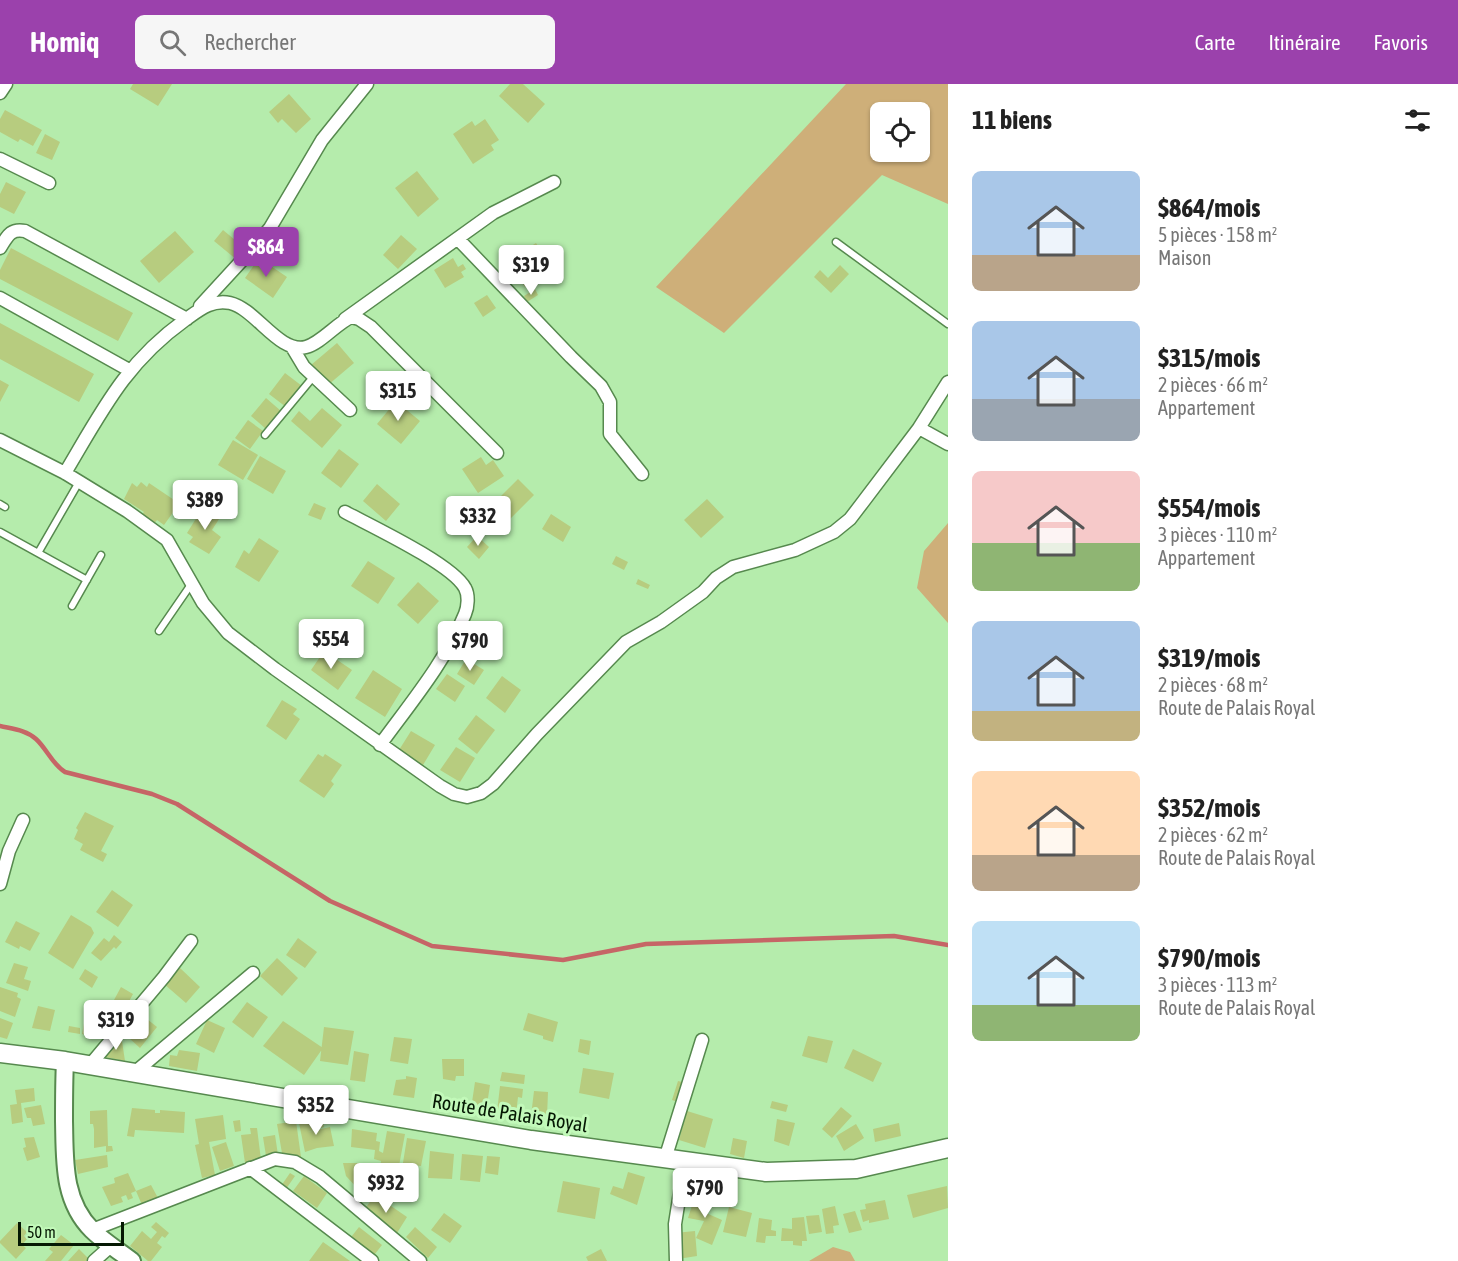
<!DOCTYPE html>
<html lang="fr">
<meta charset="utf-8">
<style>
:root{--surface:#fff;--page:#f6f6f6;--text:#222;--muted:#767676;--accent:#9b41ac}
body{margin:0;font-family:"Asap Condensed",sans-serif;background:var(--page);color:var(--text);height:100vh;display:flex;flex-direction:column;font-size:22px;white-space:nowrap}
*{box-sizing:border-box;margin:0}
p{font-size:20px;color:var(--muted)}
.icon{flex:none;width:33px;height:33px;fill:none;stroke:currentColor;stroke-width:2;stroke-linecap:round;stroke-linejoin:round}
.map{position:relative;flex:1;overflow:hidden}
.sheet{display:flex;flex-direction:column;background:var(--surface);width:510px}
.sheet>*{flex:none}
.controls{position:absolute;left:870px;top:18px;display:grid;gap:12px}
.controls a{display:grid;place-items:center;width:60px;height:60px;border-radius:9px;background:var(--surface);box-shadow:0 2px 4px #0004;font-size:30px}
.scale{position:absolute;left:18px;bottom:15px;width:106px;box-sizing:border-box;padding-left:6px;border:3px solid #051803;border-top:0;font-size:16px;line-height:21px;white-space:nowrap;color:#051803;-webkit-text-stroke:4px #c2f9b9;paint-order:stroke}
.price{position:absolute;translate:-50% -51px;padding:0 14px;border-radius:6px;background:#fff;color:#222;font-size:20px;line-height:39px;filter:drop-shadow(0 2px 3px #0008)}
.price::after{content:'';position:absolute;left:50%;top:36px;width:18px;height:14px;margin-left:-9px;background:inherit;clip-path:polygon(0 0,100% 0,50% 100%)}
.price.on{background:var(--accent);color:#fff}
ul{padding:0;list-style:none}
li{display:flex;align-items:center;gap:18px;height:150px;padding:0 24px}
li span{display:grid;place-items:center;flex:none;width:168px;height:120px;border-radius:9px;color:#555}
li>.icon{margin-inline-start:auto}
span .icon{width:72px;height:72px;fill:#fffc;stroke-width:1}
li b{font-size:26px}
h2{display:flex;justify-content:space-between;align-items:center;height:72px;padding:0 24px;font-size:26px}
header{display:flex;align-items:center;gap:36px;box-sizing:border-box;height:84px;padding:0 30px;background:var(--accent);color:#fff}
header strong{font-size:28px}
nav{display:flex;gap:33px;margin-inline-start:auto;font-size:21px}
.search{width:420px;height:54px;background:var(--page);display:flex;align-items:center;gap:15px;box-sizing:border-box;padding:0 21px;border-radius:9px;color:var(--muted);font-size:22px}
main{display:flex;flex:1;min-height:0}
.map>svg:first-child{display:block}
.green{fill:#ceaf79;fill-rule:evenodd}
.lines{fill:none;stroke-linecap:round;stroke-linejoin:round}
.stream{stroke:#c66566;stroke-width:4.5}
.building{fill:#b7cc7f}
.service-casing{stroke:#56894e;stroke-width:9}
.minor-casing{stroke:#56894e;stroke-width:15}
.secondary-casing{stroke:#56894e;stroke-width:20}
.primary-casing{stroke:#56894e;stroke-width:21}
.service{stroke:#fff;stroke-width:6}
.minor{stroke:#fff;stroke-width:12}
.secondary{stroke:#fff;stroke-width:16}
.primary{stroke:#fff;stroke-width:18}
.labels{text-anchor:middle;stroke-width:6;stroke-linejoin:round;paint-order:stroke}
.street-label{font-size:20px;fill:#051803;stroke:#c2f9b9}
</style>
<header>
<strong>Homiq</strong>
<div class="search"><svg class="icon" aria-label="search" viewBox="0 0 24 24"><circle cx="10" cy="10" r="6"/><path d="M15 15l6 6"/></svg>Rechercher</div>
<nav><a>Carte</a><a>Itinéraire</a><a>Favoris</a></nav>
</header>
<main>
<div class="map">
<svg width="948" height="1177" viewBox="0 0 948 1177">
<rect width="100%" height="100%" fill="#b5ecac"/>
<path class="green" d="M846,0H948V120L882,91L724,249L656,203ZM920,28V68H880V28Z
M948,439V539L917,504L924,467Z
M833,1163L850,1168L855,1177H809Z"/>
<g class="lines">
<path class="stream" d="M0,642C13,645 26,646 36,655C47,665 52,680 65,688L152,710L177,720L330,817L432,862L563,876L646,860L894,852L948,861"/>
</g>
<path class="building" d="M133,0H172L158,22L130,5Z
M510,0H523L545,20L528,39L499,12Z
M289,10L311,35L296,49L282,35L278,39L269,28Z
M5,26L42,46L33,62L20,55L18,58L0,48V35Z
M485,35L499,56L491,61L494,66L473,80L453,50L472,37L475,42Z
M45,50L60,58L52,76L36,69Z
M417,87L439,115L418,133L395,104Z
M6,98L26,108L14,130L0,123V110Z
M223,146L246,165L237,176L214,157Z
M175,147L194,168L159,199L140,177Z
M401,151L417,165L398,185L383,171Z
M536,159L553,185L525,203L508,177Z
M11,164L133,229L118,257L0,195V186Z
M259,174L287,193L273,214L245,194Z
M453,174L458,183L463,180L466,185L461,188L464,193L445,204L434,186Z
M840,181L849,190L831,209L814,193L820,186L828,194Z
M535,205L538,211L527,218L524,212Z
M487,211L496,224L483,233L474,219Z
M0,239L94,290L79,318L0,275Z
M337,259L354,279L328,301L311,281Z
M285,289L302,302L286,323L269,310Z
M0,296L9,301L0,318Z
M266,314L281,327L266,345L251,332Z
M396,317L420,337L401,360L377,340Z
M322,324L342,341L322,364L291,337L299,327L310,337Z
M248,336L263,347L250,365L235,354Z
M233,356L258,371L243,396L218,381Z
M339,365L359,380L341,404L321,389Z
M260,372L286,387L273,410L247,395Z
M481,373L486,381L493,376L504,392L478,409L462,385Z
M518,395L534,411L510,435L494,419Z
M141,398L147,403L149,399L186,424L180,432L174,427L164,441L157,436L153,441L140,432L144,428L124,415L132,399L137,403Z
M377,400L400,420L386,437L363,417Z
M707,415L724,433L701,454L684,436Z
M314,419L326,424L321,436L308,431Z
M202,425L207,429L210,425L221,432L212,446L221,453L209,470L189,458L193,453L187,449Z
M551,430L571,443L563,458L542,445Z
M477,452L489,463L479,475L467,463Z
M259,454L279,467L259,498L235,483L244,466L249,470Z
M616,472L628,478L624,486L612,480Z
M368,477L395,494L378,520L351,502Z
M638,495L650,501L648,505L636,500Z
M418,498L439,517L418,540L397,521Z
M324,567L352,586L338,606L311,586Z
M466,575L484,586L474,601L457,590Z
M373,586L402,605L385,633L355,614Z
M447,590L465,602L455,618L436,605Z
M502,592L521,606L505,629L486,614Z
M282,616L297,625L293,630L300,635L286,656L266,642Z
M476,631L495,646L477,670L458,655Z
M411,647L435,661L423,681L399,666Z
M456,663L475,674L460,698L440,686Z
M318,670L323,673L325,670L342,681L331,697L334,700L324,714L299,697Z
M85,728L114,742L101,767L107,770L103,778L80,766L83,760L74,755L78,746L76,744Z
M112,806L133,821L118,843L96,828Z
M71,831L91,843L94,849L73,885L48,869Z
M16,837L40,849L30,867L20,862L19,865L5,858Z
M114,851L122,858L116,865L114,863L101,877L91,869L104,854L109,858Z
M298,854L317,868L305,884L286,871Z
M277,874L298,894L282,912L260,892Z
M14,879L28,883L24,895L31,897L28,907L6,899Z
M180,884L200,903L186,919L164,900Z
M85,885L98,893L92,904L79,895Z
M0,903L18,909L17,913L21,915L15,933L0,927Z
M121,903L133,910L126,923L114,916Z
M247,918L268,933L253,954L232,938Z
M38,922L55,926L50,947L32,944Z
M86,929L110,934L106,955L82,950Z
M528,929L558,938L553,958L543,955V952L523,946Z
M0,934L13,939L7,955L0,953Z
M147,935L157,943L140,964L129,954Z
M207,936L225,944L214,969L196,960Z
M283,937L323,964L304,991L263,962Z
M69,942L80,944V950L68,948Z
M324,943L354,947L348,981L320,977Z
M808,952L833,957L827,979L802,972Z
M394,953L412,955L408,980L390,977Z
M580,955L591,957L589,971L578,968Z
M112,956L122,957L125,977L105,973Z
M853,965L882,979L873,998L844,984Z
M179,966L200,969L197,987L169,982L170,971L177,972Z
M354,967L369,970L365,998L350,996Z
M442,975H464V992H456L455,997L443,995Z
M583,984L614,989L609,1015L579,1009Z
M502,988L525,991L524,1000L500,997Z
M406,992L417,994L414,1014L393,1011L396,996L406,995Z
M678,997L686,999L681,1019L672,1016Z
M475,998L490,1001L486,1027L471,1025Z
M500,1002L523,1005L522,1014L518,1013L516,1030L497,1028Z
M34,1004L35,1017L21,1019L23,1038L12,1040L10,1021L17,1020L15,1006Z
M534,1007L548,1008L547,1033L531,1032Z
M772,1017L788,1021L786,1028L770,1024Z
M41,1021L45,1040L33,1042L31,1034H27L24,1024Z
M841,1023L852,1032L832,1054L822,1045Z
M132,1024L155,1026V1029H160V1026L185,1028L184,1049L135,1046L134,1053L127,1052Z
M107,1026L108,1062H112L113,1067L106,1068V1062L94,1064V1045L93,1040H90V1027Z
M687,1027L713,1035L705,1064L679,1056Z
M223,1031L226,1055L209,1058L215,1091L202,1094L195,1061L199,1060L195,1035Z
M777,1035L795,1039L789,1062L774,1057Z
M240,1036L241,1047L235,1048L233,1037Z
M296,1037L301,1073L283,1075L277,1040Z
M299,1039H323L324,1043L308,1048L330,1043L334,1062L317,1064L305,1068Z
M899,1039L901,1052L875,1058L873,1045Z
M856,1040L864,1054L844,1067L836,1052Z
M250,1044H257L261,1076L245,1079L241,1051L251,1050Z
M352,1045L377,1049L376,1057L380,1058L379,1067L383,1069L387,1047L405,1050L398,1087L380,1084L381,1077L374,1075L375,1066L351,1063Z
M275,1051L278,1071L266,1072L263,1053Z
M34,1053L40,1073L27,1077L23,1064L26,1063L24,1054Z
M407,1054L426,1057L421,1082L413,1081L411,1093L401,1091Z
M733,1054L747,1057L744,1074L730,1070Z
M226,1058L234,1082L220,1087L212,1063Z
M430,1067L454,1070L452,1095L428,1094Z
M462,1070L483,1072L480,1098L460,1096Z
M107,1071L108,1083L78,1090L75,1076Z
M487,1072L500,1073L498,1091L485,1089Z
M343,1079H370L375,1108L364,1109V1105H358L346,1092Z
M628,1088L645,1093L637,1121L610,1110L613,1102L623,1105Z
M128,1089L136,1107L151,1101L158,1114L142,1121L136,1107L131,1109L133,1114L128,1116L126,1111L121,1113L123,1118L111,1122L102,1103L115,1099L114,1094Z
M290,1089L295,1092L286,1105L281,1102Z
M304,1092L327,1109L317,1124L293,1107Z
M563,1097L600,1104L595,1135L557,1128Z
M947,1102L948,1124L913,1134L907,1111Z
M696,1109L711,1113L706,1129L722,1136L712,1161L696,1154L704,1137L688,1134Z
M375,1111L407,1133L397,1149L364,1126Z
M885,1116L889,1135L869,1139V1136L863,1138L860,1126L866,1125L865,1120Z
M835,1122L839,1141L833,1142L834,1149L826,1150L822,1125Z
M729,1123L752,1129L746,1153L723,1148Z
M855,1127L862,1146L849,1149L843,1130Z
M444,1129L462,1142L450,1159L431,1146Z
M819,1131L822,1148L809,1150L806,1132Z
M804,1133L807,1157H802V1162L793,1161V1157H781L782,1144L792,1145V1134Z
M759,1134L772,1136L771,1146L776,1147V1152H766L765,1159L756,1158Z
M156,1138L169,1149L165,1154L162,1152L157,1159L162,1163L151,1177H148L130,1162L142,1147L151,1155L157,1148L151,1143Z
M17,1139L27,1148L24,1152L27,1155L22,1161L26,1164L16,1175L0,1159V1157Z
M359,1143L382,1161L371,1175L348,1157Z
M415,1143L437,1163L428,1174L406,1153Z
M695,1147L697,1172L678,1175L675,1149Z
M61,1151L74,1161L61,1177H45L53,1168L49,1165Z
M323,1158L350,1177H309Z
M79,1165L88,1174L86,1177H68Z
M601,1165L607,1177H588L586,1173Z"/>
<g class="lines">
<defs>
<path id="service" d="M836,158L948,240
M265,351L314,292
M0,420L5,423
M0,448L87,496
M38,469L79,398
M72,522L101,471
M159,547L192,499"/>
<path id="minor" d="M0,9L6,0
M0,75L49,99
M458,155L571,273L601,302L610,318V350L642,390
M0,164C7,153 10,144 25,147L187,235
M0,214L129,286
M200,222L257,160L270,144L322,56L367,0
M345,235L493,129L554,98
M292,263L304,283L350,326
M919,344L948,360
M0,356L65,389L127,427L167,456L203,519L228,549L275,585L440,702L454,710L467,713L481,709L493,700L537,650L626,558L661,538L703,508L716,494L733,483L795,466L834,448L850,435L863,418L919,344L948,298
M65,389C102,327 125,279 185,236C198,227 211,215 230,219C256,225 279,270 306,263C321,259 336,240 351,233L359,235L371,243L497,369
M345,428C371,442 452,480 465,504C469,511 468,523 465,530C446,577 409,621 380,661
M0,800L9,767L23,736
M90,981L164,893L191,857
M134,989L253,889
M665,1075L702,956
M250,1084L372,1177
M92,1146L275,1075L295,1078L320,1093L420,1177
M94,1177L112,1161
M676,1177L675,1140L685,1077"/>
<path id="secondary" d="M65,977C64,997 64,1017 64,1037C65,1075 62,1116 92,1146C103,1157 119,1167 132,1177"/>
<path id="primary" d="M0,969L65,977L531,1056L766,1088L856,1085L948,1064"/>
</defs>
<use href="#service" class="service-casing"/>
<use href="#minor" class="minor-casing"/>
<use href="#secondary" class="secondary-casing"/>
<use href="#primary" class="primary-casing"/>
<use href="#service" class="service"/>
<use href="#minor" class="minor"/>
<use href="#secondary" class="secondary"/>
<use href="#primary" class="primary"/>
</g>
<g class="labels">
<g class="street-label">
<text transform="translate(510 1029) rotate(9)" y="7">Route de Palais Royal</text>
</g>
</g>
</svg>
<div class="controls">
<a><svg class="icon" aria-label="locate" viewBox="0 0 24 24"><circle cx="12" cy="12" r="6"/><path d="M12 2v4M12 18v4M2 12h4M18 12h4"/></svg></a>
</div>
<div class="scale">50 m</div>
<b class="price on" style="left:266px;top:194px">$864</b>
<b class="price" style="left:531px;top:212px">$319</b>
<b class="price" style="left:398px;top:338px">$315</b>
<b class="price" style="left:205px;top:447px">$389</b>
<b class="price" style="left:478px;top:463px">$332</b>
<b class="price" style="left:331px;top:586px">$554</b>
<b class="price" style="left:470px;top:588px">$790</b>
<b class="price" style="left:116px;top:967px">$319</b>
<b class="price" style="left:316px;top:1052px">$352</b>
<b class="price" style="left:386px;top:1130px">$932</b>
<b class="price" style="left:705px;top:1135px">$790</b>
</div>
<section class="sheet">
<h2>11 biens<svg class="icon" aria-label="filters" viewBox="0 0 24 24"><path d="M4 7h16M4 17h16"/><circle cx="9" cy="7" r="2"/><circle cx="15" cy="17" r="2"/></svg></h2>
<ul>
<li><span style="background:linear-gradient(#a9c7e8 70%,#b9a48a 0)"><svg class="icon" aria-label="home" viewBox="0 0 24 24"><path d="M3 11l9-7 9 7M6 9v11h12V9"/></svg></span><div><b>$864/mois</b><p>5 pièces · 158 m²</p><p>Maison</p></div></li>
<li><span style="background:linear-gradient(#a9c7e8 65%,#9aa5b1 0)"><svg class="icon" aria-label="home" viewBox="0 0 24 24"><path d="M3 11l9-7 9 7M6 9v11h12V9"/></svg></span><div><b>$315/mois</b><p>2 pièces · 66 m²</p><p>Appartement</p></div></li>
<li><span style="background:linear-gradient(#f6c9c9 60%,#8fb573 0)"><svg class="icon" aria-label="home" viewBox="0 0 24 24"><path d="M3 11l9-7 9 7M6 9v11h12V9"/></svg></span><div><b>$554/mois</b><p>3 pièces · 110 m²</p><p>Appartement</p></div></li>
<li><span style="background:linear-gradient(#a9c7e8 75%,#c2b280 0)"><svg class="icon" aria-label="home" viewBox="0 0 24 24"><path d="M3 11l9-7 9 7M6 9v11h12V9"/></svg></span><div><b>$319/mois</b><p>2 pièces · 68 m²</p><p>Route de Palais Royal</p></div></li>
<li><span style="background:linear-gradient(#ffd9b3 70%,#b9a48a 0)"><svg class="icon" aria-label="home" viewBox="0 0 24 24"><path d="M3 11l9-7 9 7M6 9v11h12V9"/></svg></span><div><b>$352/mois</b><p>2 pièces · 62 m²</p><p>Route de Palais Royal</p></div></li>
<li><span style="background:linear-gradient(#bfe0f5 70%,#8fb573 0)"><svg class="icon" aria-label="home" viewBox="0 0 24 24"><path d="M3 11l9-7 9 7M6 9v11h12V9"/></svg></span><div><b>$790/mois</b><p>3 pièces · 113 m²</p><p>Route de Palais Royal</p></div></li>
</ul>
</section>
</main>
